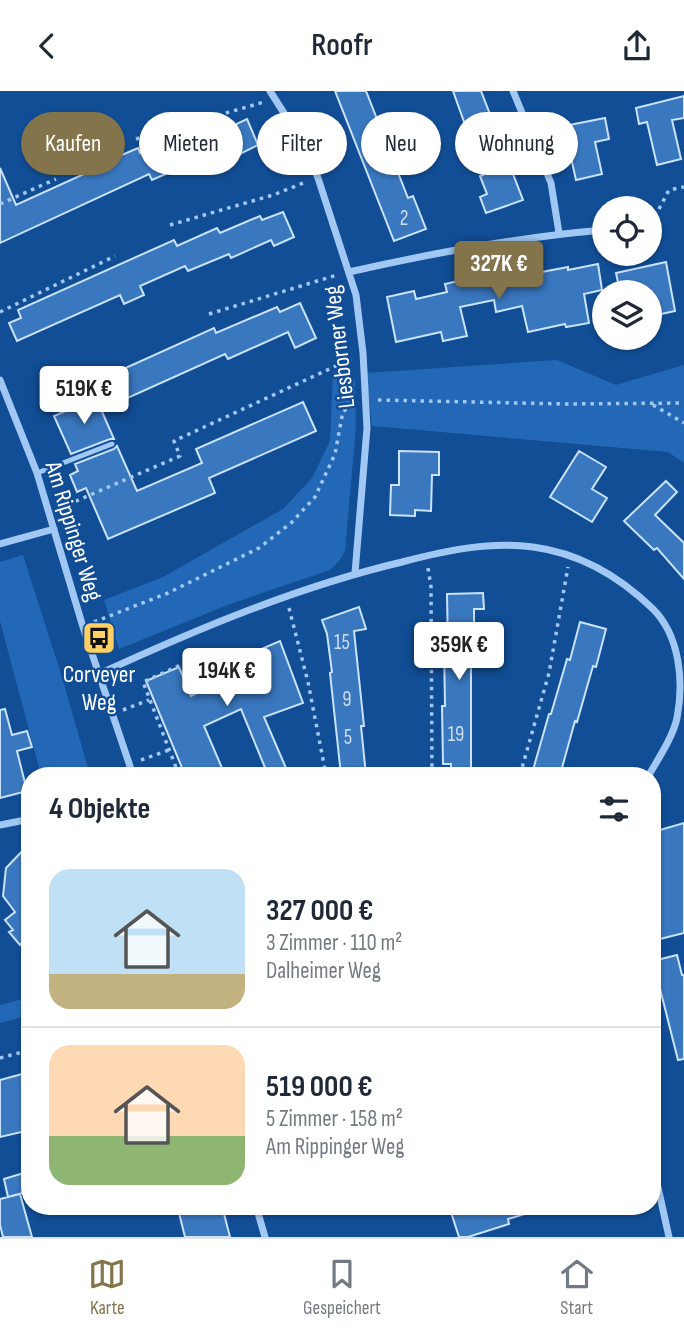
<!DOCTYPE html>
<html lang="de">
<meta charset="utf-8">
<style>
:root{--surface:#fff;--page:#f2f2f3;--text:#1f2937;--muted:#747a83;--line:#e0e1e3;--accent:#84744b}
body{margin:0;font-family:"Sofia Sans Condensed",sans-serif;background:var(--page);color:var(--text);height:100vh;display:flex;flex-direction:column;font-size:26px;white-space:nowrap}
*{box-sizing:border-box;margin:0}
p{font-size:23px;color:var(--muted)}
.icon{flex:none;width:38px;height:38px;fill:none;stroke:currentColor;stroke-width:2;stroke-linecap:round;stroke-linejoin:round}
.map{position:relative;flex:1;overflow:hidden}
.panel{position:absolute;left:21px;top:676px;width:640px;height:448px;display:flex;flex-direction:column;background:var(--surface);border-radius:28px;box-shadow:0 2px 5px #0004}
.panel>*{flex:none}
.guide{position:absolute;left:21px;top:21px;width:642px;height:63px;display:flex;gap:14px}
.controls{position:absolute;left:592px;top:105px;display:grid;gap:14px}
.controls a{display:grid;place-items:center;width:70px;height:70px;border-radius:50%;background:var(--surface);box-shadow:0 2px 5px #0004;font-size:35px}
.price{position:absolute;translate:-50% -60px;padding:0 16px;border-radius:7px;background:#fff;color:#222;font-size:23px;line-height:46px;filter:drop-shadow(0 2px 4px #0008)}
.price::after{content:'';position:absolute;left:50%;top:42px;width:21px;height:16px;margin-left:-10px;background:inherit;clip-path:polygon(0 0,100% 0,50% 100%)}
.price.current{background:var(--accent);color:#fff}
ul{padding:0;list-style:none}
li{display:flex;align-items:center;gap:21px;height:175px;padding:0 28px}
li+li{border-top:2px solid var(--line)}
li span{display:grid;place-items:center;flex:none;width:196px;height:140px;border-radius:21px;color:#555}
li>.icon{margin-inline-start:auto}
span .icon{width:84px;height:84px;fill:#fffc;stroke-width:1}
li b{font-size:30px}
h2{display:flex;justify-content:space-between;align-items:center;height:84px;padding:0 28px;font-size:30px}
.chip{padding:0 24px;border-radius:32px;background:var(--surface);box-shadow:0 2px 5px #0004;font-size:24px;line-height:63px}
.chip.current{background:var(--accent);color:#fff}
header{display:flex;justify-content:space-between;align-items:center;height:91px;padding:0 28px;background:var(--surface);font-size:32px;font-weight:600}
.dock{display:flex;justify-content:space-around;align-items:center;height:98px;border-top:2px solid var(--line);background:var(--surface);font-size:19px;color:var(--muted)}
.dock a{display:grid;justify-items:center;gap:4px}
.dock .current{color:var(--accent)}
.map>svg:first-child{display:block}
.green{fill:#2368b6}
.building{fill:#3977bf;stroke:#c9e2fe;stroke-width:2}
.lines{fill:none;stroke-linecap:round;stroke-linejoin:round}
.path{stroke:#a1c8f4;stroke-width:3.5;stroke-dasharray:3.5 5;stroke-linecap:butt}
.lane{stroke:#a1c8f4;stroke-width:5}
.street{stroke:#a1c8f4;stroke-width:7}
.labels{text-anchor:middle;stroke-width:5;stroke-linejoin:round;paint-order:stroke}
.number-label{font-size:21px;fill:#ceddef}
.street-label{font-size:24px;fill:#fff;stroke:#114e96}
.poi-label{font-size:24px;fill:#fff;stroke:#114e96}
</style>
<header><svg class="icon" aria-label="back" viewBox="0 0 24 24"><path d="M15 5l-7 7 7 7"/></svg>Roofr<svg class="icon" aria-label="share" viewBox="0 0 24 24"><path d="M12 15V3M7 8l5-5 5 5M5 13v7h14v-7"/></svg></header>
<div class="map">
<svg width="684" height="1146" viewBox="0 0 684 1146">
<rect width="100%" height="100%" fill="#114e96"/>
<path class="green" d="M557,269L616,294L684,274V372L668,361L372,335L366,282Z
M333,280L355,288L356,336L345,460L340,469L330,479L230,513L119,558L104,509L163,486L283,418L312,387L330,350Z
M23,464L62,586L90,684H41L0,530V471Z
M30,906V924L0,932V914Z"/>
<path class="building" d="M335,0H366L408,107L413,105L426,138L394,150Z
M453,0H481L523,109L486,122L480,106L487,103L480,85L483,84Z
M684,5V27L672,29L681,68L657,74L647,31L639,33L636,17Z
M605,27L609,48L595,51L602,83L576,89L564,35Z
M247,28L258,54L238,64L235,58L195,76L193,71L152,89L149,83L0,152V77L16,114L117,68V66L138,57L140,62L181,44L183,50L224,32L226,38Z
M283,121L294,146L274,155L271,149L231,167L229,163L188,180L185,175L140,195L144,204L124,213L120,204L17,250L9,232L21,227L18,219L174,149L177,155L217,137L220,142L260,125L262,129Z
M666,171L675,220L652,225L649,201H620L616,182Z
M598,173L602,199L584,203L589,232L566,236L565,233L528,241L522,215L496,221L494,209L460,216L467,245L443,250L441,241L396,251L387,206L414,200L416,208L447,201L445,193L529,174L531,183L568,176V179Z
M300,212L316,247L295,257L288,241L228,268L225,263L101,319L90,293L214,237L216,242L277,216L280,221Z
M96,307L114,348H110L71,363L54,325Z
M303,311L316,340L209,387L215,402L108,448L86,397L77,401L70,384L78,380L75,373L114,358L117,355L137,400L202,372L196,358Z
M399,360L439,361V384H432L431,420L415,419V425L390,424L391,394H399Z
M579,360L606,376L592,398L607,407L592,431L550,406Z
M666,390L677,401L655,424L684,452V488L657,457L654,459L624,430Z
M483,502L484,518H474V557H471V684H451V673H443L442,615H445L444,557H448L447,503Z
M359,516L366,538L354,540L364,635H361L366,684H341L330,582L332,581L327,543L322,529Z
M580,531L606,538L596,576L593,575L577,631L575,630L560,684H533L535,680L533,679L549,623H551L567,568L570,569Z
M280,550L303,612L264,626L289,684H268L241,618L204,635L225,684H185L146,590L179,576L191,605L228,588L222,575Z
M5,618L12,644L27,640L32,656L17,660L27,700L0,707V619Z
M684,732V842L660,848L653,821V741Z
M30,752V860L23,851L20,854L9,841L13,839L5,829L15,821L3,805L6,777Z
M677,864L682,884H684V968L678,969L653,870Z
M22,983L30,1015V1039L0,1046V989Z
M30,1080V1100L8,1106L4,1088Z
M20,1103L32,1146H3L0,1134V1108Z
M206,1115H222L230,1146H185L179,1122Z
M449,1115H537L538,1119L508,1128L509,1133L468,1146H459Z"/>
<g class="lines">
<path class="path" d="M136,48L264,11
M0,113L56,88
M659,118L669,99L684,96
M170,134L273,104L306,91
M0,221L115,165
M209,223L337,184
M378,309L567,313L684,312
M653,314L684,332
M60,417L180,365L174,350L351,268
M428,477L431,496L432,684
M289,517L308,591L326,684
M94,531L168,502L259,457L291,432L315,406L335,363L343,320L354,315
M123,619L149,609
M141,669L169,659
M179,684L143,591L187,571
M520,684L549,582L568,476
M0,967L30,959"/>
<path class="lane" d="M37,382L112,353"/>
<path class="street" d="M270,0L303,52L318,87L356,204L363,262L367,337L355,482
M513,0L551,92L559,142
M649,129H652
M349,181C433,162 518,146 604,139
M0,289L37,382L83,536L133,684
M0,453L54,438
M99,583C197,538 297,496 402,471C444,460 489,450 533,456C579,462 620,486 653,518C680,545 684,591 677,627C673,646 658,668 649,684
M0,734L30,728
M653,1074L669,1146
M256,1115L265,1146"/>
</g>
<defs>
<symbol id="bus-square" viewBox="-11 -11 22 22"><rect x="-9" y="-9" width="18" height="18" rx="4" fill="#ffcf63" stroke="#114e96"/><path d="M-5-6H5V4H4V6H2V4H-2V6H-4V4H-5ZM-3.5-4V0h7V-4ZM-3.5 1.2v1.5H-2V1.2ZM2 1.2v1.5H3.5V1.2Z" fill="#111"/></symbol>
</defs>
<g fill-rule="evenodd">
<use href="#bus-square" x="80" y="528" width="38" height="38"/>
</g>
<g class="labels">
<g class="number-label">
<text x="404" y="134">2</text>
<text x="342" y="558">15</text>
<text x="347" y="615">9</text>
<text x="456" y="650">19</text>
<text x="348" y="653">5</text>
</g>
<g class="street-label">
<text transform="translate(339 256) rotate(-97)" y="8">Liesborner Weg</text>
<text transform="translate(74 440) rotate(73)" y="8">Am Rippinger Weg</text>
</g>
<g class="poi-label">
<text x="99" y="591">Corveyer<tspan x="99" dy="28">Weg</tspan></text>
</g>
</g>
</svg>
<div class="controls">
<a><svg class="icon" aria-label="locate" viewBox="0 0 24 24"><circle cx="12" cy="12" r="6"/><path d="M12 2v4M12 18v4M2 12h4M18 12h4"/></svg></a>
<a><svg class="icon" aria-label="layers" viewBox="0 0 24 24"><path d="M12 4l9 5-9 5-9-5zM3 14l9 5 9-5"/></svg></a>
</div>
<b class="price current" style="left:499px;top:210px">327K €</b>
<b class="price" style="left:84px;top:335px">519K €</b>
<b class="price" style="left:459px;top:591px">359K €</b>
<b class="price" style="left:227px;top:617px">194K €</b>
<div class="guide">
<a class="chip current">Kaufen</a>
<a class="chip">Mieten</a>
<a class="chip">Filter</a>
<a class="chip">Neu</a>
<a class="chip">Wohnung</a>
</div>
<section class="panel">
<h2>4 Objekte<svg class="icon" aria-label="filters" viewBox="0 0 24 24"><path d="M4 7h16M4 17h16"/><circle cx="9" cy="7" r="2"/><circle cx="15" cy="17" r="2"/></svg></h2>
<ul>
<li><span style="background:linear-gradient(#bfe0f5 75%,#c2b280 0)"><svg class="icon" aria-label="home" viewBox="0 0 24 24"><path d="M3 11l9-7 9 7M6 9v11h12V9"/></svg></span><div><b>327 000 €</b><p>3 Zimmer · 110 m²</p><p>Dalheimer Weg</p></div></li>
<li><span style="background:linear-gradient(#ffd9b3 65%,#8fb573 0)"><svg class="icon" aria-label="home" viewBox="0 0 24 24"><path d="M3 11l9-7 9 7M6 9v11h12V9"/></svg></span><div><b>519 000 €</b><p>5 Zimmer · 158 m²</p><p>Am Rippinger Weg</p></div></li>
</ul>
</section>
</div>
<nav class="dock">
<a class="current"><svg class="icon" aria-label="map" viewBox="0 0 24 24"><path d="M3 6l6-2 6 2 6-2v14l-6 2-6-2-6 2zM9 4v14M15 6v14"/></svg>Karte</a>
<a><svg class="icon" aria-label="saved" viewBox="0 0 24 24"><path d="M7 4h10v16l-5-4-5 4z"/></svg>Gespeichert</a>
<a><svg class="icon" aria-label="home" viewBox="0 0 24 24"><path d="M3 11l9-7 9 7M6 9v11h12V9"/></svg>Start</a>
</nav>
